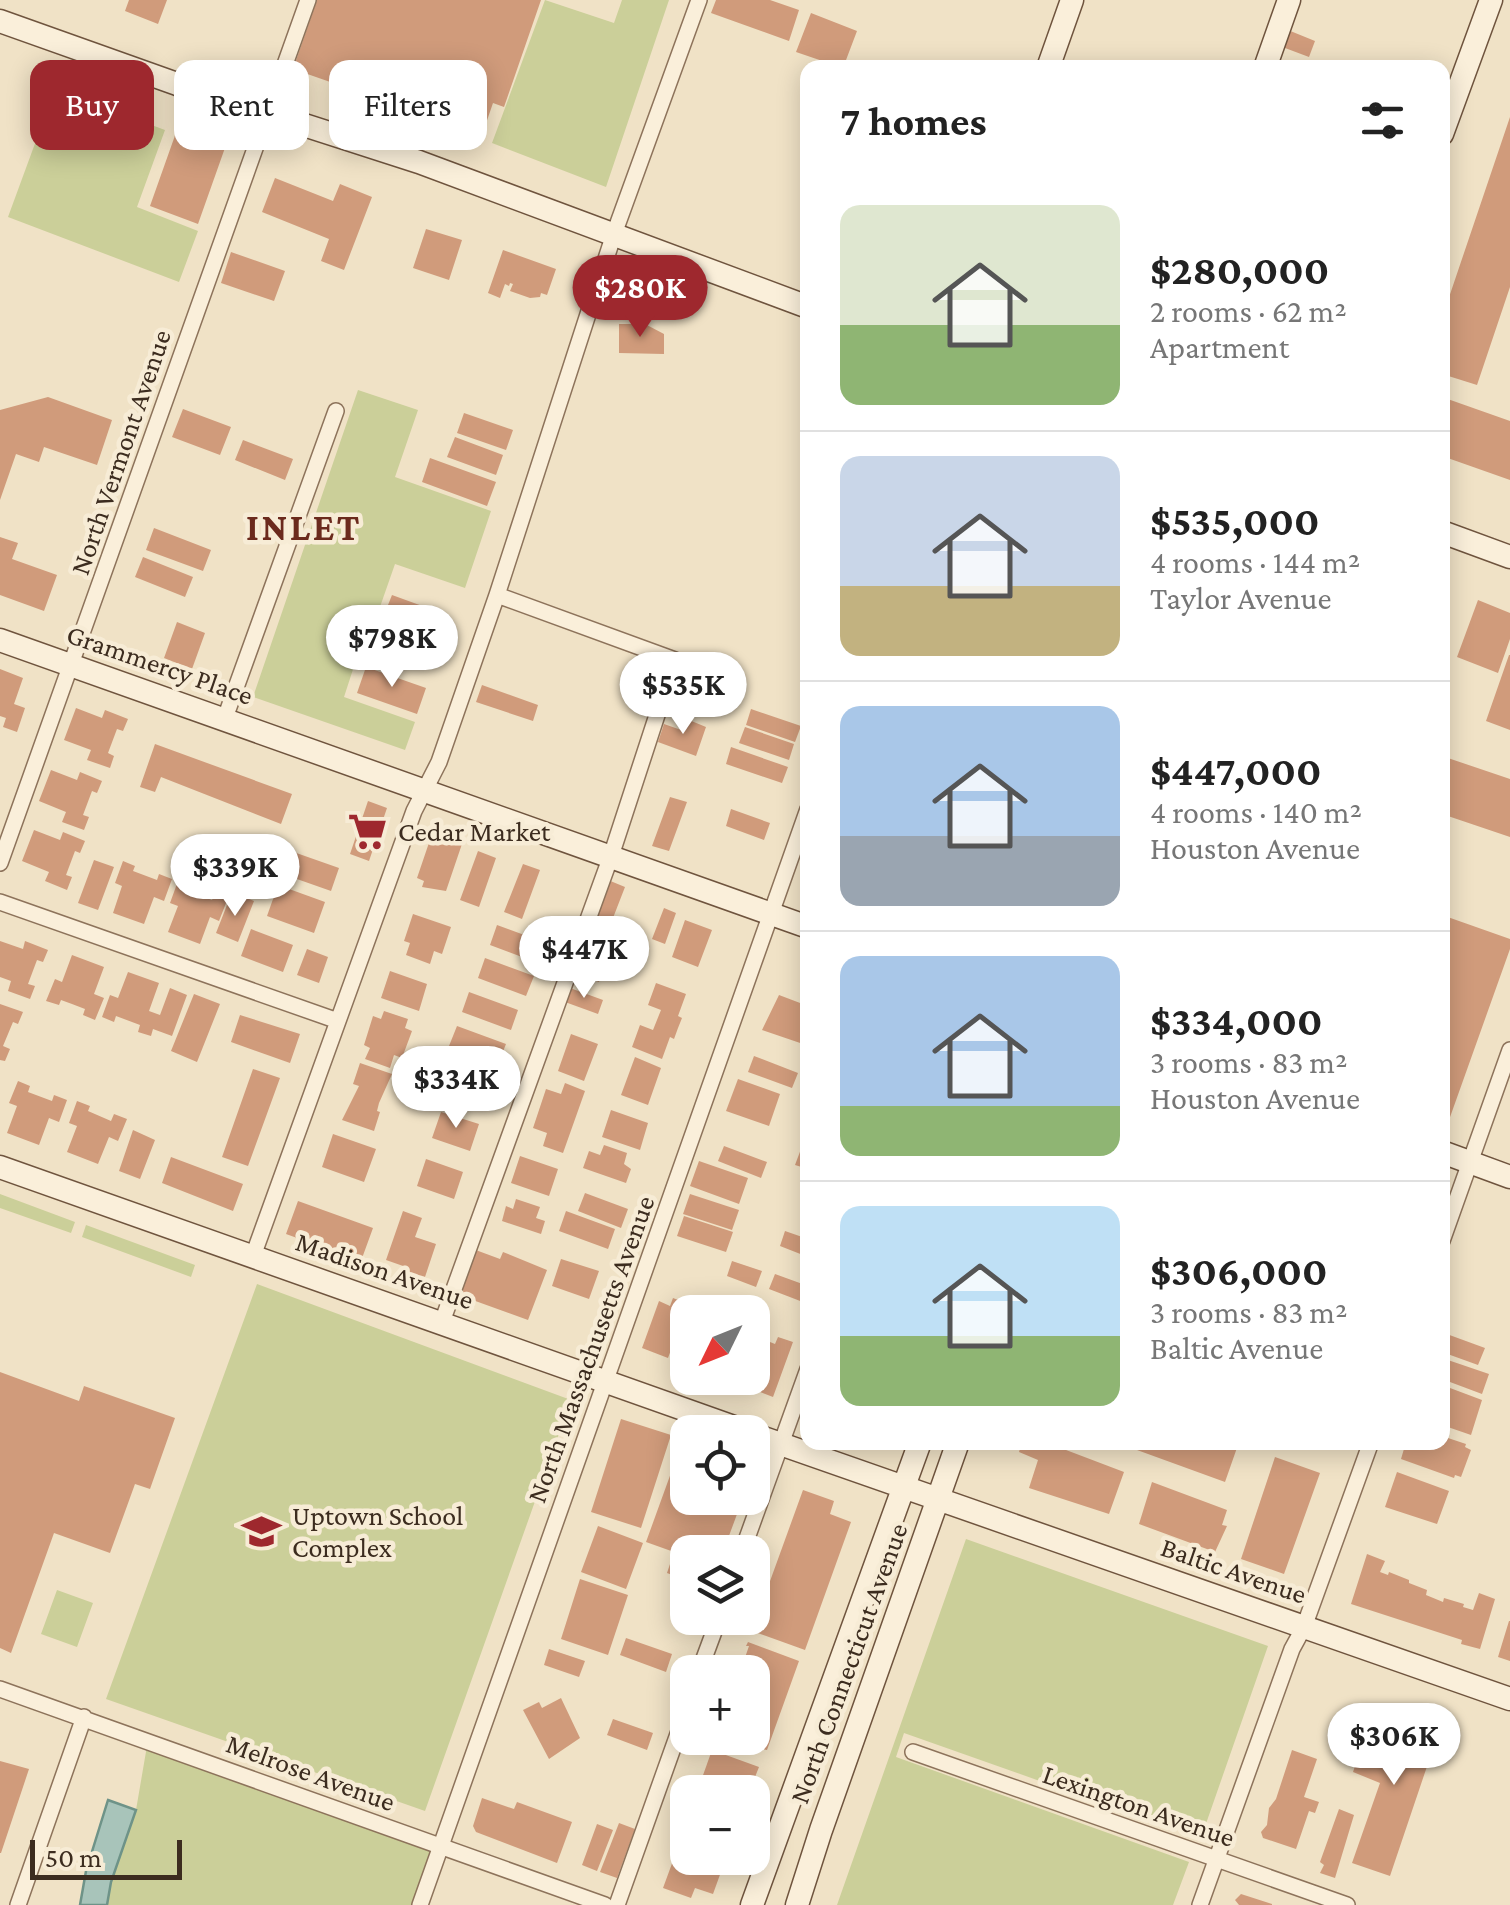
<!DOCTYPE html>
<meta charset="utf-8">
<style>
:root{--surface:#fff;--page:#f2f2f2;--text:#222;--muted:#767676;--line:#e0e0e0;--accent:#9e282e}
body{margin:0;font-family:"Crimson Pro",serif;background:var(--page);color:var(--text);height:100vh;display:flex;flex-direction:column;font-size:38px;white-space:nowrap}
*{box-sizing:border-box;margin:0}
p{font-size:32px;color:var(--muted)}
.icon{flex:none;width:55px;height:55px;fill:none;stroke:currentColor;stroke-width:2;stroke-linecap:round;stroke-linejoin:round}
.map{position:relative;flex:1;overflow:hidden}
.panel{position:absolute;left:800px;top:60px;width:650px;height:1390px;display:flex;flex-direction:column;background:var(--surface);border-radius:20px;box-shadow:0 5px 25px #0003}
.panel>*{flex:none}
.banner{position:absolute;left:30px;top:60px;width:620px;height:90px;display:flex;gap:20px}
.needle{width:65px;rotate:227deg}
.fabs{position:absolute;left:670px;top:1295px;display:grid;gap:20px}
.fabs a{display:grid;place-items:center;width:100px;height:100px;border-radius:20px;background:var(--surface);box-shadow:0 5px 25px #0003;font-size:50px}
.scale{position:absolute;left:30px;bottom:25px;width:152px;box-sizing:border-box;padding-left:10px;border:5px solid #3c2c1f;border-top:0;font-size:28px;line-height:35px;white-space:nowrap;color:#3c2c1f;-webkit-text-stroke:8px #f7ecd6;paint-order:stroke}
.price{position:absolute;translate:-50% -85px;padding:0 22px;border-radius:35px;background:#fff;color:#222;font-size:32px;line-height:65px;filter:drop-shadow(0 2px 5px #0008)}
.price::after{content:'';position:absolute;left:50%;top:60px;width:30px;height:22px;margin-left:-15px;background:inherit;clip-path:polygon(0 0,100% 0,50% 100%)}
.price.selected{background:var(--accent);color:#fff}
ul{padding:0;list-style:none}
li{display:flex;align-items:center;gap:30px;height:250px;padding:0 40px}
li+li{border-top:2px solid var(--line)}
li span{display:grid;place-items:center;flex:none;width:280px;height:200px;border-radius:20px;color:#555}
li>.icon{margin-inline-start:auto}
span .icon{width:120px;height:120px;fill:#fffc;stroke-width:1}
li b{font-size:42px}
h2{display:flex;justify-content:space-between;align-items:center;height:120px;padding:0 40px;font-size:42px}
.tag{padding:0 35px;border-radius:20px;background:var(--surface);box-shadow:0 5px 25px #0003;font-size:35px;line-height:90px}
.tag.selected{background:var(--accent);color:#fff}
.map>svg:first-child{display:block}
.green{fill:#cbcf99}
.water{fill:#a8c4ba;stroke:#6e9388;stroke-width:2.5}
.building{fill:#d09b7b}
.lines{fill:none;stroke-linecap:round;stroke-linejoin:round}
.street-casing{stroke:#8d735b;stroke-width:18}
.secondary-casing{stroke:#6f543e;stroke-width:25}
.street{stroke:#faefda;stroke-width:15}
.secondary{stroke:#faefda;stroke-width:22}
.labels{text-anchor:middle;stroke-width:9;stroke-linejoin:round;paint-order:stroke}
.street-label{font-size:28px;fill:#3c2c1f;stroke:#f7ecd6}
.poi-label{font-size:28px;fill:#3c2c1f;stroke:#f7ecd6;text-anchor:start}
.district-label{font-size:38px;font-weight:bold;letter-spacing:2.5px;fill:#6b2a1d;stroke:#f7ecd6}
</style>
<div class="map">
<svg width="1510" height="1905" viewBox="0 0 1510 1905">
<rect width="100%" height="100%" fill="#f0e2c6"/>
<path class="green" d="M545,0L614,23L622,0H669L606,187L492,143Z
M55,89L165,130L137,207L198,231L179,282L8,217Z
M358,390L418,410L395,477L491,511L465,588L395,564L374,624L388,629L378,660L358,654L344,697L415,722L405,750L253,697Z
M0,1194L75,1222L71,1233L0,1208Z
M86,1225L195,1265L191,1277L82,1237Z
M257,1284L571,1400L425,1811L106,1699Z
M966,1539L1268,1646L1201,1838L904,1733L896,1757L1189,1862L1173,1905H837Z
M57,1590L93,1603L77,1647L41,1634Z
M148,1740L442,1846L420,1905H107L111,1882L136,1810Z"/>
<path class="water" d="M108,1800L136,1810L111,1882L107,1905H80L86,1871Z"/>
<path class="building" d="M129,0H167L158,24L125,11Z
M317,0H541L504,107L493,103L482,135L293,69Z
M716,0H770L799,10L789,41L711,13Z
M811,13L857,31L843,68L796,52Z
M1283,28L1315,41L1309,57L1277,45Z
M1510,117V287L1477,385L1442,374V318Z
M178,127L226,145L198,224L150,206Z
M275,178L333,201L340,184L372,197L344,270L321,261L329,239L262,212Z
M426,229L462,240L449,280L413,268Z
M503,250L556,269L547,295L541,293L540,297L530,298L510,291L513,284L510,283L509,286L505,284L500,298L488,293Z
M231,252L285,271L274,301L221,283Z
M619,324H645L664,334V354L619,353Z
M48,397L112,420L97,465L44,447L39,462L16,454L0,500V410Z
M1442,397L1510,421V480L1442,456Z
M183,409L231,427L220,455L172,437Z
M464,413L513,430L506,450L457,433Z
M455,437L503,455L496,475L447,457Z
M243,440L293,459L285,480L235,460Z
M430,458L496,482L487,506L422,482Z
M154,528L211,550L203,571L146,550Z
M0,537L18,543L12,559L57,575L44,611L0,595Z
M143,557L193,577L185,597L135,577Z
M392,595L447,615L438,641L382,620Z
M1478,600L1510,613V639L1498,673L1457,657Z
M177,622L205,633L192,669L164,658Z
M396,631L439,647L432,667L389,650Z
M1509,655H1510V730L1486,721Z
M366,667L426,688L417,714L357,693Z
M0,669L23,678L14,704L25,708L17,732L3,727L6,718L0,716Z
M482,685L538,705L533,721L476,702Z
M76,708L102,718L105,710L128,719L123,731L117,729L108,753L114,756L110,768L87,760L91,750L64,740Z
M751,709L801,726L795,742L746,725Z
M689,720L706,727L696,756L658,742L664,724L684,731Z
M745,727L794,744L789,760L739,743Z
M155,744L292,794L281,824L161,777L155,792L140,787Z
M731,747L788,767L782,783L726,764Z
M1442,756L1510,779V837L1442,814Z
M51,770L77,780L80,772L102,781L97,793L92,791L83,815L89,817L84,830L62,822L66,812L39,801Z
M670,797L687,802L669,851L652,846Z
M368,801L387,808L369,861L350,854Z
M731,809L770,823L764,840L726,826Z
M34,830L60,840L63,832L85,841L80,853L75,851L66,875L72,877L67,890L45,881L49,872L22,861Z
M433,831L463,841L446,891L422,887L424,881L417,878Z
M285,849L339,868L331,891L277,872Z
M478,851L496,858L479,907L460,900Z
M94,860L114,867L98,910L78,903Z
M123,861L135,866L133,871L157,880L159,874L172,879L164,901L154,897L144,924L113,913L122,886L115,883Z
M523,864L540,870L522,919L504,912Z
M608,880L625,887L606,936L589,929Z
M178,881L190,886L188,891L212,900L215,894L228,898L219,921L210,917L200,944L168,932L178,906L170,903Z
M278,885L325,902L314,933L267,916Z
M239,895L254,901L238,942L216,933L227,905L234,908Z
M664,908L676,913L665,944L652,939Z
M413,914L451,927L442,954L434,951L430,964L406,955L410,943L404,941Z
M1442,915L1510,939V949L1449,1120L1442,1118Z
M685,920L712,930L698,967L672,957Z
M497,925L546,943L538,963L490,945Z
M251,929L293,945L283,972L241,956Z
M0,941L23,949L25,941L48,950L43,962L37,960L28,984L35,986L30,999L8,991L11,981L0,977Z
M307,949L328,957L319,983L297,975Z
M581,954L606,963L599,982L574,973Z
M72,955L104,967L94,994L104,998L95,1020L83,1015L85,1009L72,1004L61,1000L59,1005L46,1001L55,979L62,982Z
M485,958L534,976L526,996L478,978Z
M390,971L427,984L419,1011L381,998Z
M128,972L159,983L149,1011L160,1015L170,988L187,995L172,1036L153,1029L151,1036L138,1032L140,1025L116,1016L114,1022L102,1017L110,995L118,998Z
M656,983L686,994L678,1016L682,1018L678,1028L674,1039L670,1037L662,1059L632,1047L640,1025L653,1030L661,1010L648,1005Z
M570,988L603,1000L598,1014L565,1002Z
M469,992L518,1010L511,1030L462,1012Z
M194,994L220,1004L197,1062L171,1051Z
M779,995L808,1006L806,1045L762,1030Z
M0,1004L23,1012L18,1024L13,1022L3,1046L10,1049L5,1061L0,1060Z
M384,1011L408,1019L405,1028L412,1031L402,1058L394,1055L390,1068L365,1059L370,1048L364,1045L373,1016L381,1019Z
M240,1015L300,1034L290,1063L231,1042Z
M457,1026L506,1044L498,1064L449,1046Z
M571,1034L598,1044L584,1081L558,1071Z
M754,1056L798,1073L792,1088L748,1072Z
M635,1057L661,1068L648,1105L621,1095Z
M360,1063L392,1074L379,1103L377,1111L380,1112L374,1131L342,1120L359,1086L353,1084Z
M253,1069L280,1078L248,1166L222,1157Z
M455,1075L488,1086L481,1105L448,1094Z
M738,1079L780,1094L769,1126L726,1111Z
M18,1081L30,1086L28,1092L52,1101L54,1095L67,1100L59,1122L49,1118L39,1145L7,1133L17,1106L9,1103Z
M565,1083L585,1091L563,1153L543,1146L547,1133L533,1128L546,1089L561,1094Z
M77,1101L90,1106L88,1111L111,1121L114,1114L127,1119L118,1141L109,1137L98,1164L67,1152L77,1126L69,1123Z
M611,1110L648,1123L640,1150L602,1137Z
M441,1112L479,1124L470,1151L432,1138Z
M133,1130L155,1140L140,1179L119,1171Z
M333,1134L376,1149L364,1182L322,1167Z
M604,1145L627,1153L624,1164L631,1169L626,1183L583,1168L589,1151L600,1155Z
M724,1146L767,1162L761,1178L718,1161Z
M801,1149L808,1152V1169L795,1165Z
M520,1156L558,1169L549,1196L511,1183Z
M171,1157L243,1184L233,1211L162,1183Z
M426,1159L463,1172L454,1199L417,1186Z
M699,1161L748,1178L739,1204L690,1186Z
M585,1193L628,1209L621,1228L578,1211Z
M690,1194L739,1210L732,1230L683,1214Z
M516,1199L540,1207L536,1218L545,1221L541,1234L502,1221L506,1206L513,1209Z
M298,1201L373,1228L361,1261L286,1234Z
M403,1211L422,1218L415,1237L436,1244L423,1283L403,1276L406,1267L386,1260Z
M566,1211L615,1229L608,1249L559,1231Z
M684,1216L733,1232L726,1252L677,1236Z
M785,1231L808,1239V1257L780,1246Z
M473,1249L500,1259L503,1252L547,1270L528,1320L456,1294Z
M561,1259L599,1271L589,1299L552,1286Z
M732,1261L762,1271L756,1287L727,1276Z
M775,1274L808,1286V1304L769,1289Z
M673,1298L688,1304L668,1358L642,1348L659,1301L670,1306Z
M1444,1333L1485,1348L1478,1365L1442,1352Z
M778,1337L793,1342L773,1397L747,1387L765,1340L775,1344Z
M1442,1358L1489,1374L1482,1394L1442,1379Z
M0,1372L79,1401L84,1386L175,1418L150,1489L135,1484L110,1553L54,1533L11,1653L0,1648Z
M1442,1385L1482,1400L1471,1435L1442,1425Z
M621,1419L671,1435L641,1528L591,1512Z
M1442,1436L1466,1444L1465,1447L1471,1450L1461,1477L1455,1475L1454,1478L1401,1459L1406,1442H1442Z
M684,1437L688,1438V1498H743L723,1552H688V1581L667,1573L674,1552L646,1542Z
M1022,1442H1045L1124,1472L1109,1514L1029,1488L1038,1460L1019,1452Z
M1115,1442H1239L1225,1482Z
M1275,1457L1320,1473L1284,1574L1241,1559Z
M1397,1472L1449,1491L1437,1524L1385,1507Z
M1152,1482L1227,1510L1222,1525L1227,1526L1215,1552L1139,1524Z
M803,1490L834,1501L830,1514L851,1522L805,1650L752,1631Z
M598,1526L643,1543L626,1589L581,1572Z
M1367,1554L1385,1561L1380,1572L1388,1575L1389,1572L1409,1580V1583L1427,1590L1426,1595L1443,1602L1444,1598L1464,1604L1463,1607L1473,1610L1479,1593L1495,1599L1480,1649L1461,1644L1462,1640L1351,1604Z
M580,1579L628,1595L608,1655L561,1639Z
M1509,1621H1510V1661L1498,1657Z
M626,1638L672,1654L666,1672L620,1655Z
M748,1642L799,1661L767,1750L762,1749L761,1751L725,1738H752V1672H740L749,1646H746Z
M549,1649L585,1661L579,1677L544,1665Z
M561,1698L580,1738L549,1759L523,1710L539,1702L542,1708Z
M1413,1708L1443,1719L1390,1876L1352,1863L1380,1783L1353,1772L1366,1733L1400,1745Z
M613,1719L653,1733L647,1750L607,1735Z
M712,1750L759,1767L749,1792H697Z
M1292,1750L1317,1759L1304,1797L1319,1802L1315,1813L1309,1811L1296,1849L1263,1838L1261,1832L1267,1825L1269,1808L1276,1799Z
M0,1761L29,1769L1,1853H0Z
M482,1798L514,1809L517,1802L572,1822L557,1863L476,1832L473,1826Z
M1339,1809L1354,1815L1335,1878L1320,1873L1324,1865L1320,1862Z
M688,1820V1858H726L713,1894L695,1888L691,1898L663,1888Z
M619,1823L635,1829L617,1878L600,1872Z
M597,1824L613,1830L597,1871L582,1865Z
M1241,1894L1272,1904V1905H1239L1235,1900Z"/>
<g class="lines">
<defs>
<path id="street" d="M225,718L336,411
M0,863L308,0
M0,902L338,1021
M1442,1241L1510,1050
M253,1256L414,811L439,762L497,595L614,234L699,0
M442,1322L611,856L675,660L497,595
M742,1552L808,1369
M699,1672L719,1618
M0,1689L605,1905
M913,1752L1347,1905
M18,1905L84,1717
M420,1905L808,809
M617,1905L688,1706
M1200,1905L1292,1649L1304,1627L1371,1442"/>
<path id="secondary" d="M0,21L177,84L419,162L808,307
M1048,68L1072,0
M1265,68L1289,0
M1442,134L1491,0
M1442,532L1510,557
M0,640L808,927
M1442,1152L1510,1177
M0,1167L748,1432
M752,1434L1510,1699
M752,1905L920,1442
M797,1905L821,1830L958,1442"/>
</defs>
<use href="#street" class="street-casing"/>
<use href="#secondary" class="secondary-casing"/>
<use href="#street" class="street"/>
<use href="#secondary" class="secondary"/>
</g>
<defs>
<symbol id="supermarket-bare" viewBox="-9 -9 18 18"><path d="M-6-5.5h2.5l.6 2H6L4.5 2H-2.5L-4.4-4H-6ZM-1.5 3.2a1.3 1.3 0 1 0 .1 0ZM3 3.2a1.3 1.3 0 1 0 .1 0Z" fill="#9e282e" stroke="#f7ecd6" stroke-width="2.5" paint-order="stroke"/></symbol>
<symbol id="school-bare" viewBox="-9 -9 18 18"><path d="M0-5L7-2L0 1L-7-2ZM-4 1L0 2.5L4 1V4Q0 6-4 4Z" fill="#9e282e" stroke="#f7ecd6" stroke-width="2.5" paint-order="stroke"/></symbol>
</defs>
<g fill-rule="evenodd">
<use href="#supermarket-bare" x="340" y="804" width="55" height="55"/>
<use href="#school-bare" x="234" y="1504" width="55" height="55"/>
</g>
<g class="labels">
<g class="street-label">
<text transform="translate(120 452) rotate(-71)" y="10">North Vermont Avenue</text>
<text transform="translate(160 664) rotate(19)" y="10">Grammercy Place</text>
<text transform="translate(385 1270) rotate(19)" y="10">Madison Avenue</text>
<text transform="translate(590 1349) rotate(-70)" y="10">North Massachusetts Avenue</text>
<text transform="translate(1234 1570) rotate(19)" y="10">Baltic Avenue</text>
<text transform="translate(848 1663) rotate(-70)" y="10">North Connecticut Avenue</text>
<text transform="translate(311 1772) rotate(20)" y="10">Melrose Avenue</text>
<text transform="translate(1139 1805) rotate(19)" y="10">Lexington Avenue</text>
</g>
<g class="poi-label">
<text x="398" y="841">Cedar Market</text>
<text x="292" y="1525">Uptown School<tspan x="292" dy="32">Complex</tspan></text>
</g>
<g class="district-label">
<text x="304" y="540">INLET</text>
</g>
</g>
</svg>
<div class="fabs">
<a><svg class="needle" viewBox="-14 -14 28 28"><path d="M0-13l5 13h-10z" fill="#e53935"/><path d="M0 13l5-13h-10z" fill="#767676"/></svg></a>
<a><svg class="icon" aria-label="locate" viewBox="0 0 24 24"><circle cx="12" cy="12" r="6"/><path d="M12 2v4M12 18v4M2 12h4M18 12h4"/></svg></a>
<a><svg class="icon" aria-label="layers" viewBox="0 0 24 24"><path d="M12 4l9 5-9 5-9-5zM3 14l9 5 9-5"/></svg></a>
<a>+</a>
<a>−</a>
</div>
<div class="scale">50 m</div>
<b class="price selected" style="left:640px;top:340px">$280K</b>
<b class="price" style="left:392px;top:690px">$798K</b>
<b class="price" style="left:683px;top:737px">$535K</b>
<b class="price" style="left:235px;top:919px">$339K</b>
<b class="price" style="left:584px;top:1001px">$447K</b>
<b class="price" style="left:456px;top:1131px">$334K</b>
<b class="price" style="left:1394px;top:1788px">$306K</b>
<div class="banner">
<a class="tag selected">Buy</a>
<a class="tag">Rent</a>
<a class="tag">Filters</a>
</div>
<section class="panel">
<h2>7 homes<svg class="icon" aria-label="filters" viewBox="0 0 24 24"><path d="M4 7h16M4 17h16"/><circle cx="9" cy="7" r="2"/><circle cx="15" cy="17" r="2"/></svg></h2>
<ul>
<li><span style="background:linear-gradient(#dfe7d0 60%,#8fb573 0)"><svg class="icon" aria-label="home" viewBox="0 0 24 24"><path d="M3 11l9-7 9 7M6 9v11h12V9"/></svg></span><div><b>$280,000</b><p>2 rooms · 62 m²</p><p>Apartment</p></div></li>
<li><span style="background:linear-gradient(#c9d6e8 65%,#c2b280 0)"><svg class="icon" aria-label="home" viewBox="0 0 24 24"><path d="M3 11l9-7 9 7M6 9v11h12V9"/></svg></span><div><b>$535,000</b><p>4 rooms · 144 m²</p><p>Taylor Avenue</p></div></li>
<li><span style="background:linear-gradient(#a9c7e8 65%,#9aa5b1 0)"><svg class="icon" aria-label="home" viewBox="0 0 24 24"><path d="M3 11l9-7 9 7M6 9v11h12V9"/></svg></span><div><b>$447,000</b><p>4 rooms · 140 m²</p><p>Houston Avenue</p></div></li>
<li><span style="background:linear-gradient(#a9c7e8 75%,#8fb573 0)"><svg class="icon" aria-label="home" viewBox="0 0 24 24"><path d="M3 11l9-7 9 7M6 9v11h12V9"/></svg></span><div><b>$334,000</b><p>3 rooms · 83 m²</p><p>Houston Avenue</p></div></li>
<li><span style="background:linear-gradient(#bfe0f5 65%,#8fb573 0)"><svg class="icon" aria-label="home" viewBox="0 0 24 24"><path d="M3 11l9-7 9 7M6 9v11h12V9"/></svg></span><div><b>$306,000</b><p>3 rooms · 83 m²</p><p>Baltic Avenue</p></div></li>
</ul>
</section>
</div>
